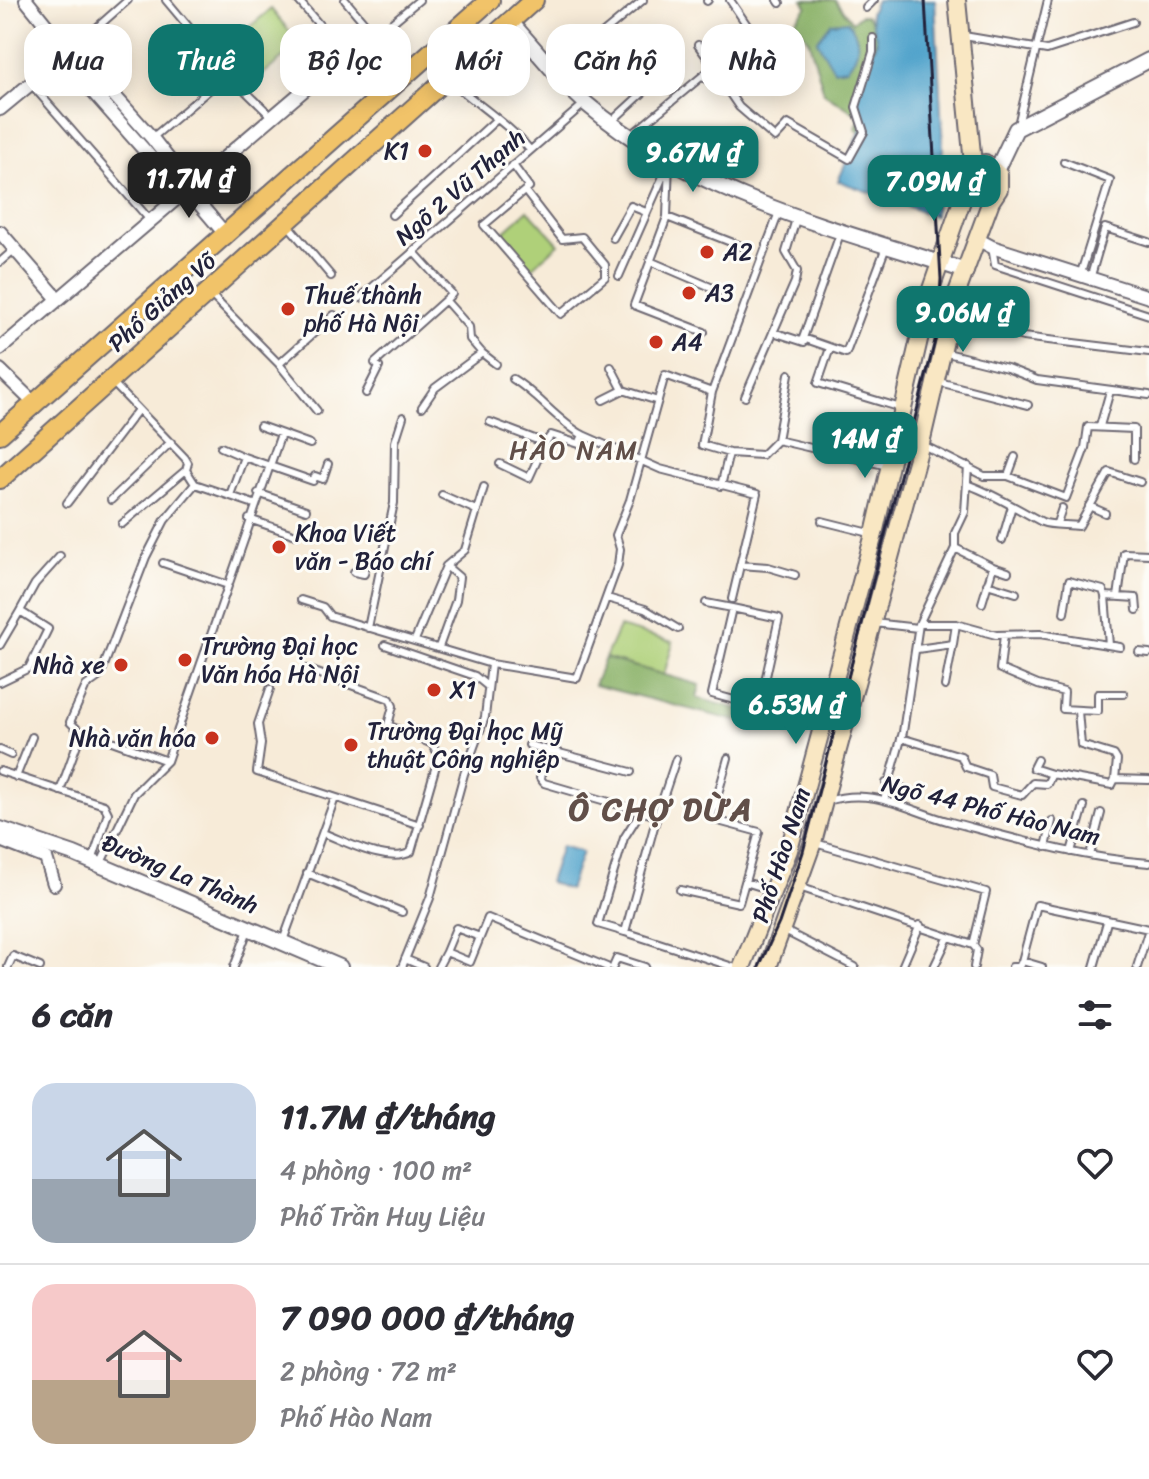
<!DOCTYPE html>
<html lang="vi">
<meta charset="utf-8">
<style>
:root{--surface:#fff;--page:#f7f7f7;--text:#2b2b33;--muted:#7c7c81;--line:#e1e1e2;--accent:#0f766e}
body{margin:0;font-family:Sriracha,sans-serif;background:var(--page);color:var(--text);height:100vh;display:flex;flex-direction:column;font-size:30px;white-space:nowrap}
*{box-sizing:border-box;margin:0}
p{font-size:26px;color:var(--muted)}
.icon{flex:none;width:44px;height:44px;fill:none;stroke:currentColor;stroke-width:2;stroke-linecap:round;stroke-linejoin:round}
.map{position:relative;height:967px;overflow:hidden}
.sheet{display:flex;flex-direction:column;background:var(--surface);flex:1}
.sheet>*{flex:none}
.hud{position:absolute;left:24px;top:24px;width:1102px;height:72px;display:flex;gap:16px}
.price{position:absolute;translate:-50% -68px;padding:0 18px;border-radius:16px;background:var(--accent);color:#fff;font-size:26px;line-height:52px;filter:drop-shadow(0 2px 4px #0008)}
.price::after{content:'';position:absolute;left:50%;top:48px;width:24px;height:18px;margin-left:-12px;background:inherit;clip-path:polygon(0 0,100% 0,50% 100%)}
.price.selected{background:#222;color:#fff}
ul{padding:0;list-style:none}
li{display:flex;align-items:center;gap:24px;height:200px;padding:0 32px}
li+li{border-top:2px solid var(--line)}
li span{display:grid;place-items:center;flex:none;width:224px;height:160px;border-radius:24px;color:#555}
li>.icon{margin-inline-start:auto}
span .icon{width:96px;height:96px;fill:#fffc;stroke-width:1}
li b{font-size:34px}
h2{display:flex;justify-content:space-between;align-items:center;height:96px;padding:0 32px;font-size:34px}
.chip{padding:0 28px;border-radius:24px;background:var(--surface);box-shadow:0 4px 20px #0003;font-size:28px;line-height:72px}
.chip.selected{background:var(--accent);color:#fff}
.map>svg:first-child{display:block}
.green{fill:#afd079;stroke:#68795a;stroke-width:2}
.forest{fill:#8bb269;stroke:#566a52;stroke-width:2}
.water{fill:#52a4cc;stroke:#3a6384;stroke-width:2}
.lines{fill:none;stroke-linecap:round;stroke-linejoin:round}
.service-casing{stroke:#6d6872;stroke-width:10}
.minor-casing{stroke:#6d6872;stroke-width:16}
.tertiary-casing{stroke:#6d6872;stroke-width:18}
.secondary-casing{stroke:#6d6872;stroke-width:20}
.primary-casing{stroke:#6d6872;stroke-width:22}
.service{stroke:#fff;stroke-width:6}
.minor{stroke:#fff;stroke-width:12}
.tertiary{stroke:#fff;stroke-width:14}
.secondary{stroke:#f9e7c3;stroke-width:16}
.primary{stroke:#f1c369;stroke-width:18}
.rail{stroke:#22223b;stroke-width:3}
.poi-dot{fill:#c8321e;stroke:#fdfcf7;stroke-width:3}
.labels{text-anchor:middle;stroke-width:6;stroke-linejoin:round;paint-order:stroke}
.poi-label{font-size:24px;fill:#22223b;stroke:#fdfcf7;text-anchor:start}
.street-label{font-size:24px;fill:#22223b;stroke:#fdfcf7}
.neighbourhood-label{font-size:26px;letter-spacing:2px;fill:#614f49;stroke:#fdfcf7}
.district-label{font-size:32px;font-weight:bold;letter-spacing:2px;fill:#614f49;stroke:#fdfcf7}
</style>
<div class="map">
<svg width="1149" height="967" viewBox="0 0 1149 967">
<rect width="100%" height="100%" fill="#fdfcf7"/>
<filter id="ink" filterUnits="userSpaceOnUse"><feTurbulence type="fractalNoise" baseFrequency=".0125" numOctaves="2"/><feDisplacementMap in="SourceGraphic" scale="16" xChannelSelector="R" yChannelSelector="G"/><feConvolveMatrix kernelMatrix="1 2 1 2 8 2 1 2 1" color-interpolation-filters="sRGB"/></filter>
<filter id="wash" filterUnits="userSpaceOnUse"><feTurbulence type="fractalNoise" baseFrequency=".006" numOctaves="4" result="noise"/><feDisplacementMap in="SourceGraphic" scale="32" xChannelSelector="R" yChannelSelector="G"/><feGaussianBlur stdDeviation="1.8" result="paint"/><feColorMatrix in="noise" values="0 0 0 0 0 0 0 0 0 0 0 0 0 0 0 0 0 1.4 0 .05"/><feComposite in="paint" operator="in"/></filter>
<g filter="url(#wash)">
<rect width="100%" height="100%" fill="#f7ebd8"/>
<path class="green" d="M271,9L300,44L252,83L223,49Z
M528,210L559,244L531,269L500,235Z
M619,627L673,642L664,675L605,658Z"/>
<path class="forest" d="M803,0H835L852,22L860,15H866C894,41 857,65 857,94C856,108 867,117 860,132L855,129L861,117L824,93L809,41L795,21L807,6Z
M605,658L700,685L697,698L798,725L796,736L594,685Z"/>
<path class="water" d="M876,0H935L943,148L934,216L838,181L863,125L856,94L877,42L870,13Z
M847,21C861,36 861,53 847,68L834,70L817,41L831,23Z
M561,846L582,852L569,890L549,882Z"/>
</g>
<g filter="url(#ink)">
<g class="lines">
<defs>
<path id="service" d="M166,0L228,74L271,116
M298,0L345,55
M345,0L405,71
M778,0L780,3
M707,1L708,0
M866,8L874,0
M964,36L1047,50L1133,22
M375,37L419,0
M698,45L714,67
M68,53L128,0
M556,72L643,0
M704,78L726,88L739,107L775,138L788,124L849,159L864,132L856,107L873,52V38
M449,79C475,104 507,122 530,150
M31,84L149,219
M612,121L673,65
M1018,125L1048,0
M630,136L753,34L730,0
M152,138L228,74
M669,161L667,217L634,305L704,332
M1064,162L1110,180L1080,276
M513,165L529,187L484,225L561,314L605,277V265L582,237L562,239L525,191
M392,215L497,119
M667,217L746,248
M288,225L331,276
M841,231L803,338L846,353L886,247
M613,238L631,206L646,212
M992,247L995,265L1149,315
M650,261L720,291
M0,262L15,249
M619,276L668,165
M1090,279L1105,228L1149,242
M209,293L279,364L317,411
M360,298L584,104
M952,317L1023,337L1149,352
M773,332L804,342
M830,348L818,383L901,408
M943,352L1007,368L1037,380L1149,395
M482,353L496,364
M279,364L334,315
M611,367L623,390L658,401
M513,379C539,395 557,421 583,435
M939,382L1028,405
M113,383L185,458L188,463L186,470L195,484L254,504
M366,393L379,367L375,363L452,294L413,251
M745,397L795,282L797,271L786,252L797,216
M603,400L623,390
M422,407L435,388L482,353L470,339L469,327L446,301
M490,422L545,443L551,435L579,444L583,435L660,469L757,494L732,599
M260,426L310,444
M1100,426L1110,391
M777,440L762,455L729,453L702,445L712,392L779,212
M777,440L888,466
M777,440L789,374
M923,445L984,476H1008L1066,498L1085,448L1088,427L1134,429V459
M221,447L244,457
M500,464L529,478L545,443
M1008,476L1015,457
M969,485C996,495 1017,509 1042,522C1052,526 1068,524 1079,526L1109,472L1140,482
M721,486L729,453
M258,493L306,510
M230,495L244,457L313,481L315,476L323,479L328,464
M442,495L476,510
M111,500L171,442
M67,503L137,411
M1089,506L1105,513
M249,519L296,535
M822,521L874,534
M1057,523L1062,508
M122,524L186,470
M1002,540L1012,506
M955,548L993,567L982,603
M163,563L228,585
M740,565L768,567L795,575
M993,567L1008,572
M354,572L364,574L366,563L381,565
M987,584L1016,593
M1105,596L1109,645
M1105,596L1136,598L1137,610
M1118,597L1124,553L1149,554
M607,598L645,609L678,629
M301,600L323,607L330,616L491,664L577,678L618,565L620,549L616,535L630,500L665,375L712,392
M706,603L732,608L712,694L823,724
M732,608L779,618L759,708
M1064,613L1069,581L1103,590L1105,596
M874,623L918,628
M919,624H956L996,635L1040,634L1120,647
M368,628L394,503L395,442L403,417
M1004,635L1000,669L1038,685L1064,692L1063,709L1098,711V694H1124
M415,640L446,566L465,550L484,487
M0,645L20,611
M385,645L475,676L486,685
M439,647L456,600L459,577L446,566
M917,649L953,644L956,624
M1139,652L1149,653
M306,669L390,699L393,706L388,725L432,744L439,755L411,852C388,865 345,841 323,833
M0,682L29,668L48,629L20,611L35,584L60,556
M945,686L953,644
M270,689L258,724L261,744L257,772L420,825
M1078,711L1081,745L1114,755L1117,760L1115,779
M87,732L167,761
M901,738L961,756L966,767L990,775L992,787L1022,795L1033,783L1047,784L1052,774L1112,785L1115,779
M529,745L631,772
M0,750L11,755
M548,750L540,778L544,783L657,816L625,932L733,967
M728,758L711,819L759,832L745,882L771,890
M1037,760L1033,768L1052,774
M0,771L104,805L108,813L92,861
M16,777L32,737
M1115,779L1149,780
M886,783L908,790
M60,791L81,733L70,722L86,686L100,676L146,557L165,520L195,484
M885,797L903,732L919,624L955,548V533L965,512L968,466
M827,801C874,786 908,811 951,822C1016,839 1081,858 1149,863
M657,816L676,759
M815,843L986,892L973,945
M1046,847L1052,821
M1071,852L1084,806
M1090,855L1101,813
M100,865L134,794L167,761L281,434
M307,873L402,912
M799,887L973,945L977,950L974,967
M680,890L739,903L745,882
M783,930L855,967
M625,932L598,924L624,838L641,811
M283,941L335,798
M446,952L456,928L480,937
M405,959L424,967
M1022,961L1037,905L1149,929L1137,967
M8,967L13,956L40,967
M234,967L248,930
M402,967L430,898L464,774L485,717L491,664
M438,967L446,952L470,962L488,918L607,967
M613,967L617,958L645,967
M902,967L920,925
M934,967L948,938
M1012,967H1019L1022,961L1042,967
M1094,967L1107,922"/>
<path id="minor" d="M26,0L79,66L97,76L152,138L177,170L180,181L226,235
M79,66L85,83L168,177L180,181
M0,109L68,53
M0,232L58,299
M977,239L992,247L1149,297
M0,349L371,33
M0,370L35,404
M0,840L46,858L54,884"/>
<path id="tertiary" d="M509,20C535,48 559,81 588,105C694,195 836,229 966,271
M996,171L1016,129L1149,60
M0,829L74,854L340,967"/>
<path id="secondary" d="M957,0L973,164
M742,967L789,850L874,534L930,292L964,195L962,180L970,166L985,163L999,175V189L991,201L955,298L921,443L813,842L768,967"/>
<path id="primary" d="M0,434L490,0
M0,479L534,0"/>
</defs>
<use href="#service" class="service-casing"/>
<use href="#minor" class="minor-casing"/>
<use href="#tertiary" class="tertiary-casing"/>
<use href="#secondary" class="secondary-casing"/>
<use href="#primary" class="primary-casing"/>
<use href="#service" class="service"/>
<use href="#minor" class="minor"/>
<use href="#tertiary" class="tertiary"/>
<use href="#secondary" class="secondary"/>
<use href="#primary" class="primary"/>
<path class="rail" d="M759,967L779,923L803,852L938,329L941,279L925,0"/>
</g>
</g>
<g class="poi-dot">
<circle cx="425" cy="151" r="8"/>
<circle cx="707" cy="252" r="8"/>
<circle cx="689" cy="293" r="8"/>
<circle cx="288" cy="309" r="8"/>
<circle cx="656" cy="342" r="8"/>
<circle cx="279" cy="547" r="8"/>
<circle cx="185" cy="660" r="8"/>
<circle cx="121" cy="665" r="8"/>
<circle cx="434" cy="690" r="8"/>
<circle cx="212" cy="738" r="8"/>
<circle cx="351" cy="745" r="8"/>
</g>
<g class="labels">
<g class="poi-label">
<text x="409" y="159" text-anchor="end">K1</text>
<text x="723" y="260">A2</text>
<text x="705" y="301">A3</text>
<text x="304" y="303">Thuế thành<tspan x="304" dy="28">phố Hà Nội</tspan></text>
<text x="672" y="350">A4</text>
<text x="295" y="541">Khoa Viết<tspan x="295" dy="28">văn - Báo chí</tspan></text>
<text x="201" y="654">Trường Đại học<tspan x="201" dy="28">Văn hóa Hà Nội</tspan></text>
<text x="105" y="673" text-anchor="end">Nhà xe</text>
<text x="450" y="698">X1</text>
<text x="367" y="739">Trường Đại học Mỹ<tspan x="367" dy="28">thuật Công nghiệp</tspan></text>
<text x="196" y="746" text-anchor="end">Nhà văn hóa</text>
</g>
<g class="street-label">
<text transform="translate(460 187) rotate(-41)" y="8">Ngõ 2 Vũ Thạnh</text>
<text transform="translate(162 302) rotate(-42)" y="8">Phố Giảng Võ</text>
<text transform="translate(991 810) rotate(14)" y="8">Ngõ 44 Phố Hào Nam</text>
<text transform="translate(781 855) rotate(-72)" y="8">Phố Hào Nam</text>
<text transform="translate(180 874) rotate(23)" y="8">Đường La Thành</text>
</g>
<g class="neighbourhood-label">
<text x="574" y="459">HÀO NAM</text>
</g>
<g class="district-label">
<text x="661" y="820">Ô CHỢ DỪA</text>
</g>
</g>
</svg>
<b class="price" style="left:693px;top:194px">9.67M ₫</b>
<b class="price selected" style="left:189px;top:220px">11.7M ₫</b>
<b class="price" style="left:934px;top:223px">7.09M ₫</b>
<b class="price" style="left:963px;top:354px">9.06M ₫</b>
<b class="price" style="left:865px;top:480px">14M ₫</b>
<b class="price" style="left:796px;top:746px">6.53M ₫</b>
<div class="hud">
<a class="chip">Mua</a>
<a class="chip selected">Thuê</a>
<a class="chip">Bộ lọc</a>
<a class="chip">Mới</a>
<a class="chip">Căn hộ</a>
<a class="chip">Nhà</a>
</div>
</div>
<section class="sheet">
<h2>6 căn<svg class="icon" aria-label="filters" viewBox="0 0 24 24"><path d="M4 7h16M4 17h16"/><circle cx="9" cy="7" r="2"/><circle cx="15" cy="17" r="2"/></svg></h2>
<ul>
<li><span style="background:linear-gradient(#c9d6e8 60%,#9aa5b1 0)"><svg class="icon" aria-label="home" viewBox="0 0 24 24"><path d="M3 11l9-7 9 7M6 9v11h12V9"/></svg></span><div><b>11.7M ₫/tháng</b><p>4 phòng · 100 m²</p><p>Phố Trần Huy Liệu</p></div><svg class="icon" aria-label="heart" viewBox="0 0 24 24"><path d="M12 20l-8-8c-3-5 5-10 8-4 3-6 11-1 8 4z"/></svg></li>
<li><span style="background:linear-gradient(#f6c9c9 60%,#b9a48a 0)"><svg class="icon" aria-label="home" viewBox="0 0 24 24"><path d="M3 11l9-7 9 7M6 9v11h12V9"/></svg></span><div><b>7 090 000 ₫/tháng</b><p>2 phòng · 72 m²</p><p>Phố Hào Nam</p></div><svg class="icon" aria-label="heart" viewBox="0 0 24 24"><path d="M12 20l-8-8c-3-5 5-10 8-4 3-6 11-1 8 4z"/></svg></li>
</ul>
</section>
